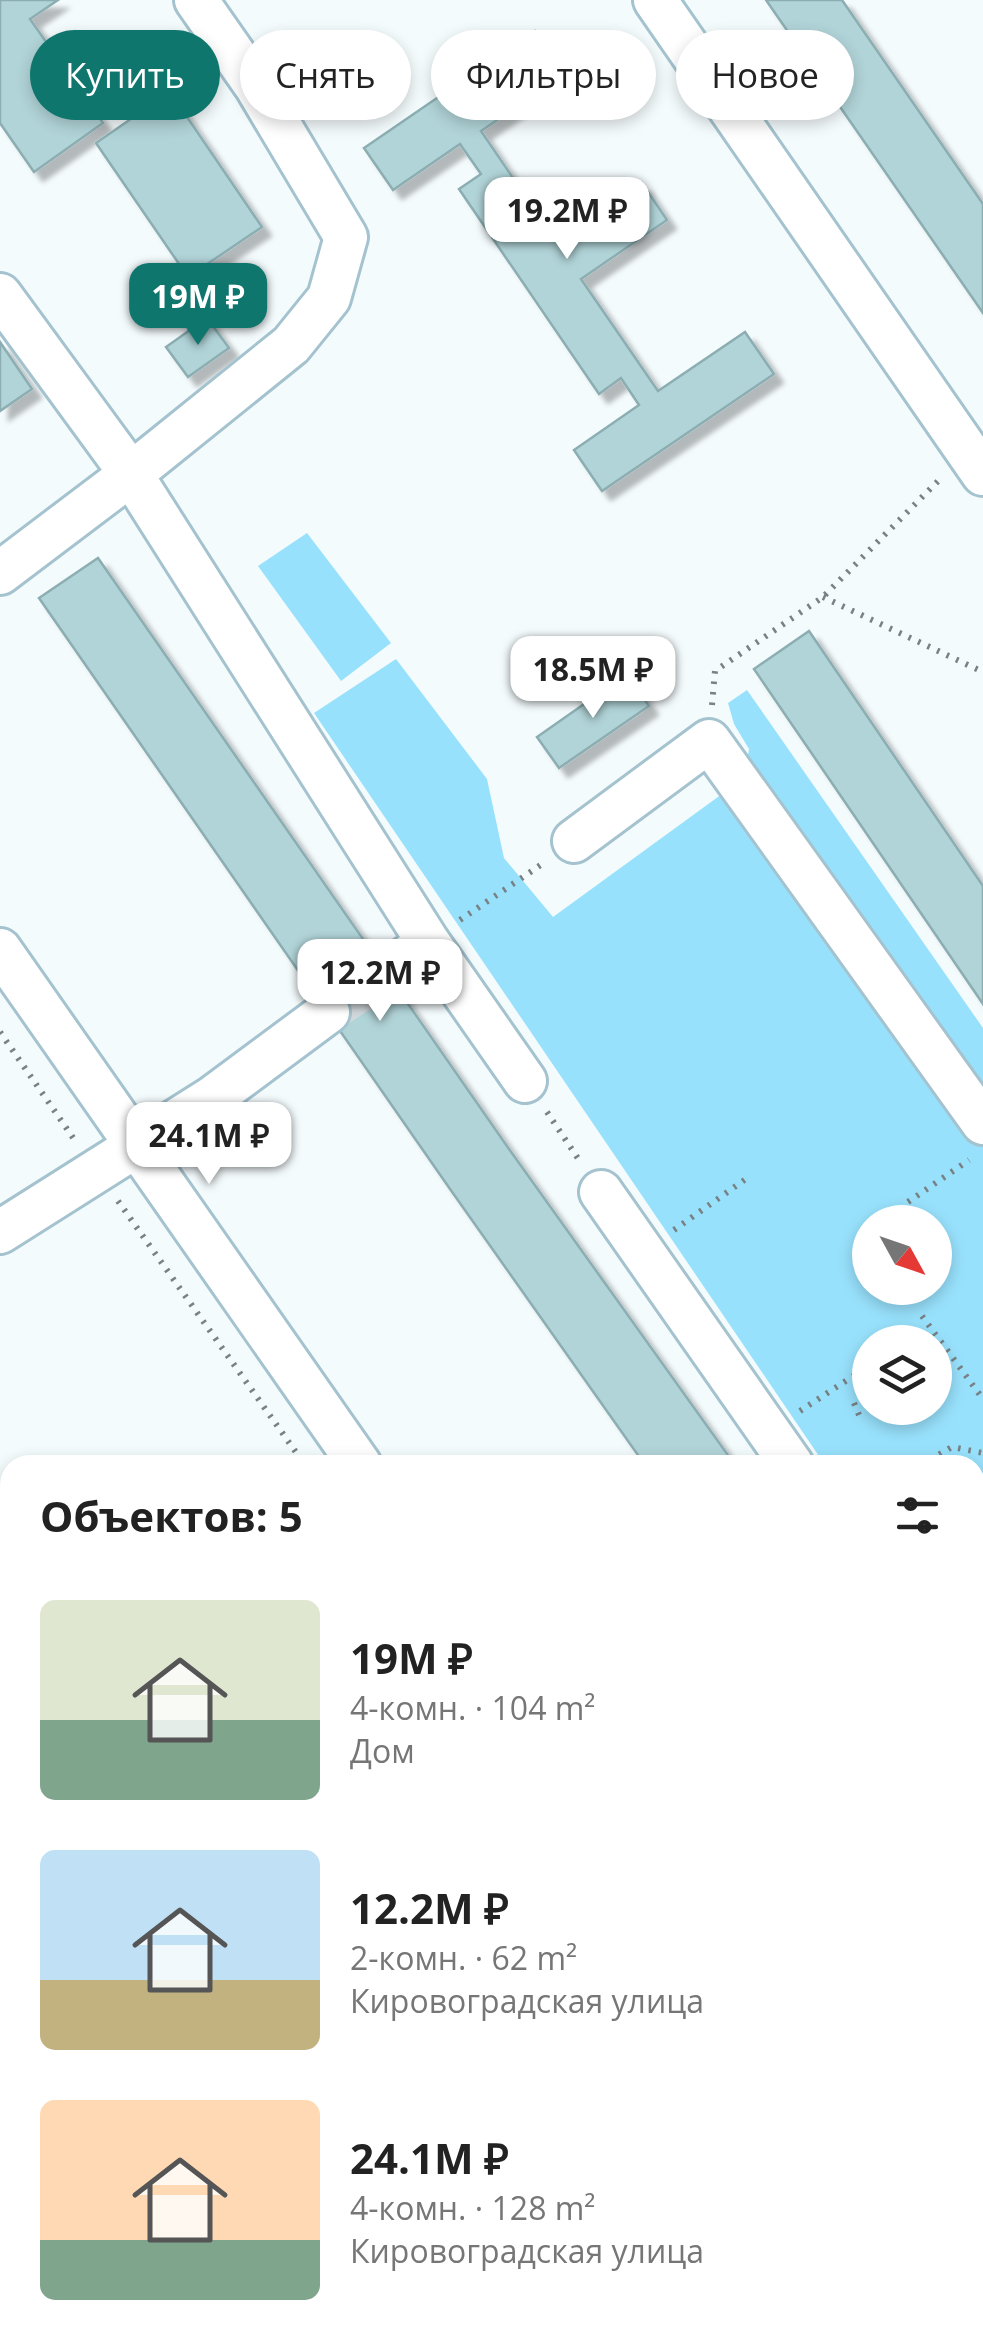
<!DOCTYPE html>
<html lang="ru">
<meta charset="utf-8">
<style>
:root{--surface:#fff;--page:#f2f2f2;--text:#222;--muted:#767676;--accent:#0f766e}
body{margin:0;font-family:"Open Sans",sans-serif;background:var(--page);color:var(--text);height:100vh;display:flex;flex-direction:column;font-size:38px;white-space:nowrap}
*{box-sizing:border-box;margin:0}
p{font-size:32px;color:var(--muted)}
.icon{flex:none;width:55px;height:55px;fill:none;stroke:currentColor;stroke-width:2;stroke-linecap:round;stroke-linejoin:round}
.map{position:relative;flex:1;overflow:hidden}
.panel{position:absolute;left:0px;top:1455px;width:985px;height:892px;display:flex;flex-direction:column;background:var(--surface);border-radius:30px 30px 0 0;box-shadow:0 5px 15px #0003}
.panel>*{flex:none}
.banner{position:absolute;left:30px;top:30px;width:925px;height:90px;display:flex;gap:20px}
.needle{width:65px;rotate:130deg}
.buttons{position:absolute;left:852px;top:1205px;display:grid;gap:20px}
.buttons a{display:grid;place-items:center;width:100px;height:100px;border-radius:50%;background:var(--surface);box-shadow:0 5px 15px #0003;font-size:50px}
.price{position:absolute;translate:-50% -85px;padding:0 22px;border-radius:20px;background:#fff;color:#222;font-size:32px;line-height:65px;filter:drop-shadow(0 2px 5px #0008)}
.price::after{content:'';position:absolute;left:50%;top:60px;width:30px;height:22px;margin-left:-15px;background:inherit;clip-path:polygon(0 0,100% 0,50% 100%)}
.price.selected{background:var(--accent);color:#fff}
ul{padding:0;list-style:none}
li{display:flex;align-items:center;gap:30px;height:250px;padding:0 40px}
li span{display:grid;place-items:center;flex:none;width:280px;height:200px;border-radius:15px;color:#555}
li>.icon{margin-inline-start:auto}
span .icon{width:120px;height:120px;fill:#fffc;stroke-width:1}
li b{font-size:42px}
h2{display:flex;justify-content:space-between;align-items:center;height:120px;padding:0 40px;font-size:42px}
.pill{padding:0 35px;border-radius:45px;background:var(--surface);box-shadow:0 5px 15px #0003;font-size:35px;line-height:90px}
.pill.selected{background:var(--accent);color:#fff}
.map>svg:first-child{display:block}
.green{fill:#98e1fc;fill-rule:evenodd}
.building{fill:#b1d4d8;stroke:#8caeb2;stroke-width:2.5;filter:url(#shadow)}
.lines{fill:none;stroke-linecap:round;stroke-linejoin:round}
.minor-tunnel{stroke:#d1d8db;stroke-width:42;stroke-dasharray:42 21;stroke-linecap:butt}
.minor-casing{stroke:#a4c3cf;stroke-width:48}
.path{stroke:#788184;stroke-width:6;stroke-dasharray:2.5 8;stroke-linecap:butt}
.minor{stroke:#fff;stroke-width:42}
</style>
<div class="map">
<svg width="983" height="2347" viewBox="0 0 983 2347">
<defs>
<filter id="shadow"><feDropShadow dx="9" dy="9" stdDeviation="2.5" flood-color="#0004"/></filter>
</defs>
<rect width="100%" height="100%" fill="#f4fbfd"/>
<path class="green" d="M307,533L391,643L341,681L258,566Z
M396,659L487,779L504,858L553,917L744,778L749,749L734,724L728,703L747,690L983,1028V1581L975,1568V1465H825L314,713ZM870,1222H935V1288H870ZM870,1342H935V1408H870Z"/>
<path class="building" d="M0,0H58L30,19L103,123L34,172L0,123Z
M766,0H842L983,204V313Z
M535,31L565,74L481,131L556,241L642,183L667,220L581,279L658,391L745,332L774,374L602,491L574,450L639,405L621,378L599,394L459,189L481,174L460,144L393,190L364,148Z
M170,92L262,227L188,277L96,143Z
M207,318L229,348L188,377L166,347Z
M0,342L32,389L0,411Z
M98,558L509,1149L735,1465H645L450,1189L39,598Z
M809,631L983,886V1004L754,669Z
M627,674L649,706L559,768L537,737Z
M983,1776V1863L975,1869V1782Z
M983,1776V1917L975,1906V1782Z
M0,1825L10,1840V2206L0,2213Z
M330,2338H343L349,2347H317Z"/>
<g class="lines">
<path class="minor-tunnel" d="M328,1012L387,973"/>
<defs>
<path id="minor" d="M655,0L983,474
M0,295L131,474L428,942L525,1081
M0,573L131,474L291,345L329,298L346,237L256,86L196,0
M574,841L709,741L983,1123
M0,950L360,1465
M387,973L428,942
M601,1192L792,1465
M0,1232L212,1098L328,1012
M975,1724L983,1718
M975,2080L983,2091
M525,2338L531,2347
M953,2338L959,2347
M219,2347L233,2338"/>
</defs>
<use href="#minor" class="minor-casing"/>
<path class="path" d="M823,597L983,672
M712,705L715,671L823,597L941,478
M460,920L545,862
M0,1032L76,1142
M547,1112L579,1160
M118,1201L305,1465
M908,1202L969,1160
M674,1230L750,1176
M922,1316L983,1399
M892,1342L898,1332
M800,1411L870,1365
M859,1415L854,1403L870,1376
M921,1465L952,1447L983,1453
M980,1598L983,1595
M736,2338L743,2347"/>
<use href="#minor" class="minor"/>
</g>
</svg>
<div class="buttons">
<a><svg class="needle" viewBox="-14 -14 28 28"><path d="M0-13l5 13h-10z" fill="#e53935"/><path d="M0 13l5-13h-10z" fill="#767676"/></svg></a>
<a><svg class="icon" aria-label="layers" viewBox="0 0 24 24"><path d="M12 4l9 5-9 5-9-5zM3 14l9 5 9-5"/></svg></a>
</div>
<b class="price" style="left:567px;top:262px">19.2M ₽</b>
<b class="price selected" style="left:198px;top:348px">19M ₽</b>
<b class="price" style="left:593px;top:721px">18.5M ₽</b>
<b class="price" style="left:380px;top:1024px">12.2M ₽</b>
<b class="price" style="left:209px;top:1187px">24.1M ₽</b>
<div class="banner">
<a class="pill selected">Купить</a>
<a class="pill">Снять</a>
<a class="pill">Фильтры</a>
<a class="pill">Новое</a>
</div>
<section class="panel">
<h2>Объектов: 5<svg class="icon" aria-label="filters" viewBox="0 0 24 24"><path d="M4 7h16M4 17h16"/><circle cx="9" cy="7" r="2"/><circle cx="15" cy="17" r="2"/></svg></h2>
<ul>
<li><span style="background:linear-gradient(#dfe7d0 60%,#7fa58c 0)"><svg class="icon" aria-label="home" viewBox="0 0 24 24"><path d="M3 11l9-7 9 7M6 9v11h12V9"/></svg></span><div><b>19M ₽</b><p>4-комн. · 104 m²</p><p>Дом</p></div></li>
<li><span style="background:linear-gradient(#bfe0f5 65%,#c2b280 0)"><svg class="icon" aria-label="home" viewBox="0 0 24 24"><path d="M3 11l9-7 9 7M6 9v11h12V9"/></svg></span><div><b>12.2M ₽</b><p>2-комн. · 62 m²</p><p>Кировоградская улица</p></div></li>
<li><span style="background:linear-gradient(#ffd9b3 70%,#7fa58c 0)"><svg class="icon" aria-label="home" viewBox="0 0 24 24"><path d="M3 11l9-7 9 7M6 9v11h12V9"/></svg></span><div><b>24.1M ₽</b><p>4-комн. · 128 m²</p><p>Кировоградская улица</p></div></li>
</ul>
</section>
</div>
